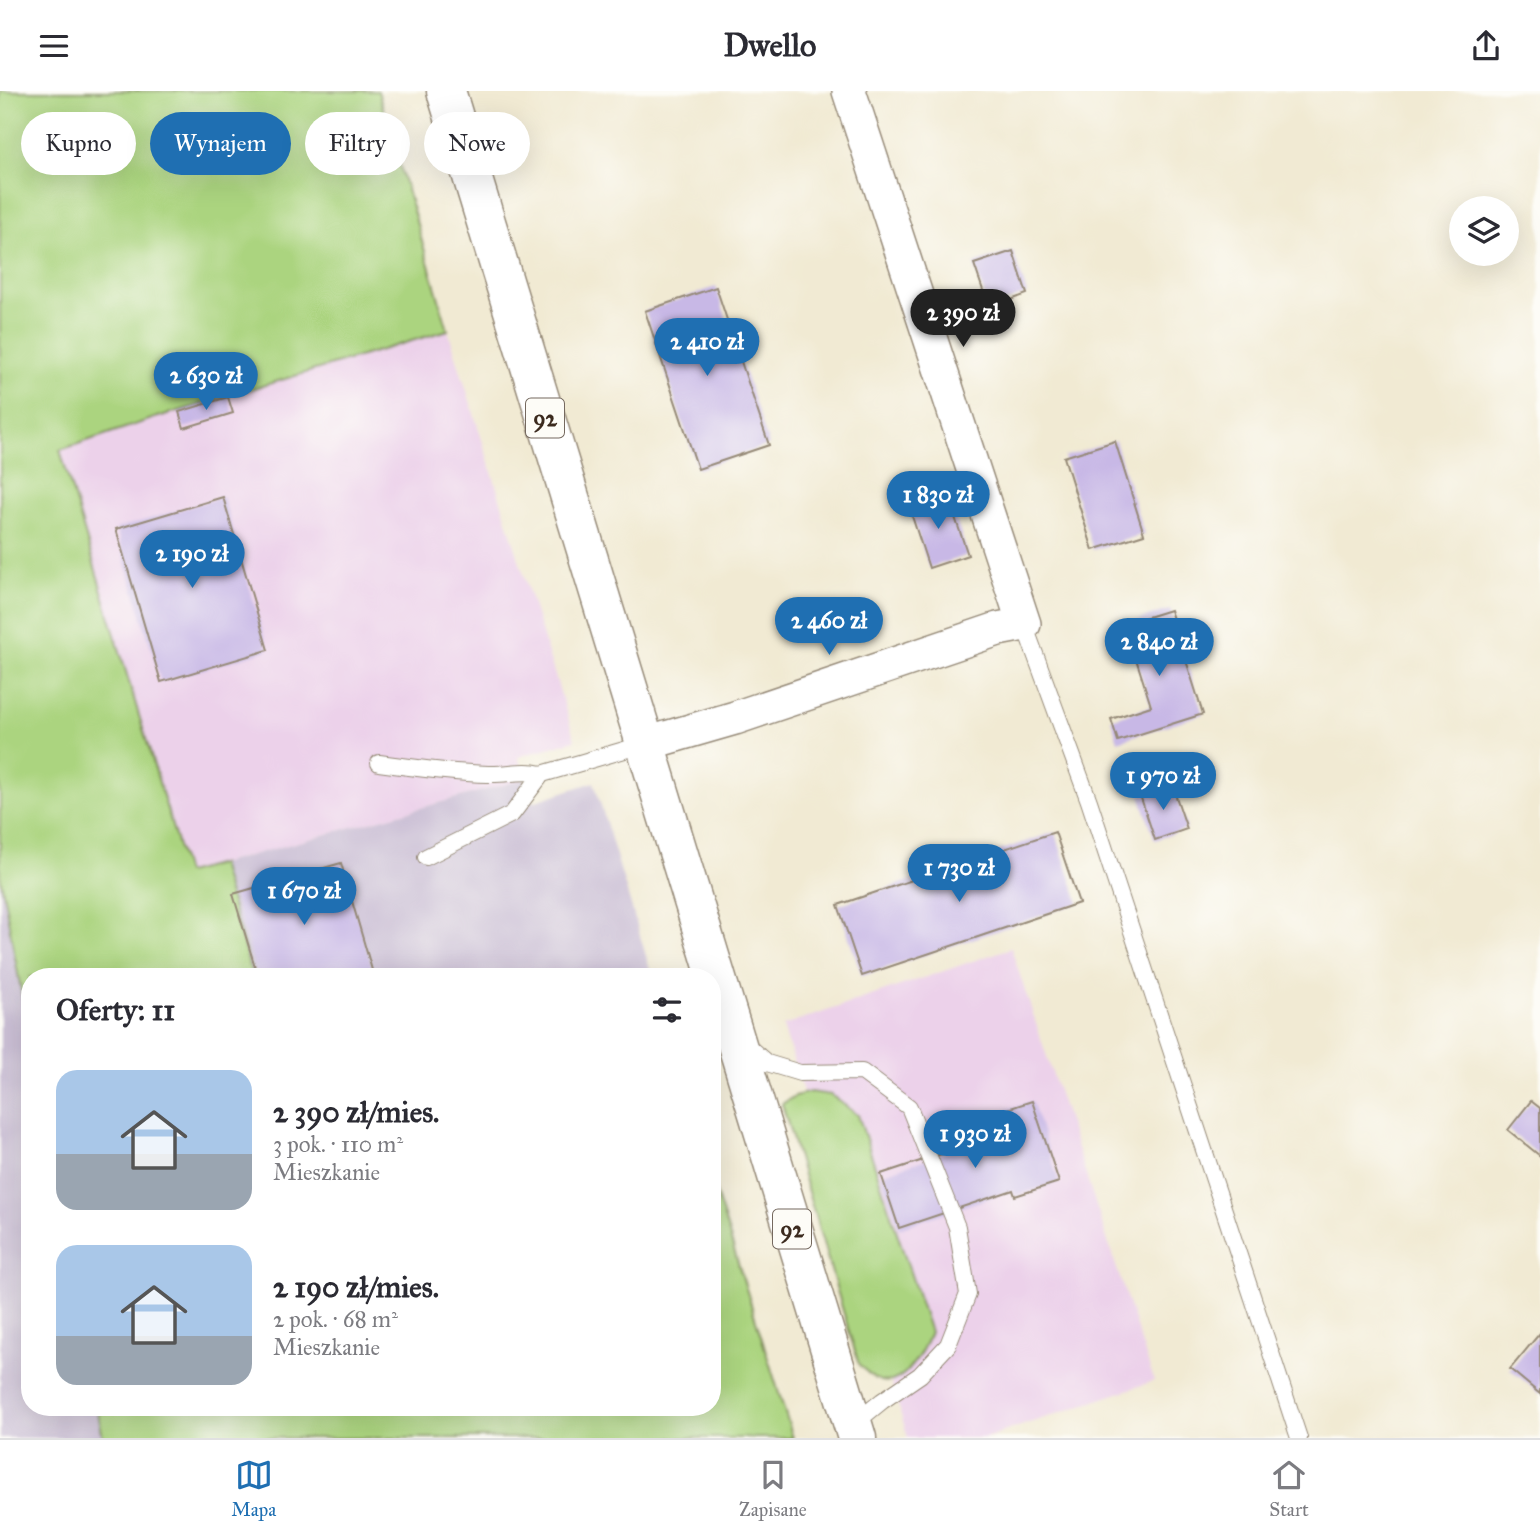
<!DOCTYPE html>
<html lang="pl">
<meta charset="utf-8">
<style>
:root{--surface:#fff;--page:#f7f7f7;--text:#2b2b33;--muted:#7c7c81;--line:#e1e1e2;--accent:#1f6fb2}
body{margin:0;font-family:"IM FELL Great Primer",serif;background:var(--page);color:var(--text);height:100vh;display:flex;flex-direction:column;font-size:26px;white-space:nowrap}
*{box-sizing:border-box;margin:0}
p{font-size:23px;color:var(--muted)}
.icon{flex:none;width:38px;height:38px;fill:none;stroke:currentColor;stroke-width:2;stroke-linecap:round;stroke-linejoin:round}
.map{position:relative;flex:1;overflow:hidden}
.panel{position:absolute;left:21px;top:877px;width:700px;height:448px;display:flex;flex-direction:column;background:var(--surface);border-radius:28px;box-shadow:0 7px 28px #0002}
.panel>*{flex:none}
.banner{position:absolute;left:21px;top:21px;width:700px;height:63px;display:flex;gap:14px}
.buttons{position:absolute;left:1449px;top:105px;display:grid;gap:14px}
.buttons a{display:grid;place-items:center;width:70px;height:70px;border-radius:50%;background:var(--surface);box-shadow:0 7px 28px #0002;font-size:35px}
.price{position:absolute;translate:-50% -60px;padding:0 16px;border-radius:24px;background:var(--accent);color:#fff;font-size:23px;line-height:46px;filter:drop-shadow(0 2px 4px #0008)}
.price::after{content:'';position:absolute;left:50%;top:42px;width:21px;height:16px;margin-left:-10px;background:inherit;clip-path:polygon(0 0,100% 0,50% 100%)}
.price.on{background:#222;color:#fff}
ul{padding:0;list-style:none}
li{display:flex;align-items:center;gap:21px;height:175px;padding:0 35px}
li span{display:grid;place-items:center;flex:none;width:196px;height:140px;border-radius:21px;color:#555}
li>.icon{margin-inline-start:auto}
span .icon{width:84px;height:84px;fill:#fffc;stroke-width:1}
li b{font-size:30px}
h2{display:flex;justify-content:space-between;align-items:center;height:84px;padding:0 35px;font-size:30px}
.chip{padding:0 24px;border-radius:32px;background:var(--surface);box-shadow:0 7px 28px #0002;font-size:24px;line-height:63px}
.chip.on{background:var(--accent);color:#fff}
header{display:flex;justify-content:space-between;align-items:center;height:91px;padding:0 35px;background:var(--surface);font-size:32px;font-weight:700}
.tab-bar{display:flex;justify-content:space-around;align-items:center;height:98px;border-top:2px solid var(--line);background:var(--surface);font-size:19px;color:var(--muted)}
.tab-bar a{display:grid;justify-items:center;gap:4px}
.tab-bar .on{color:var(--accent)}
.map>svg:first-child{display:block}
.built{fill:#ecd1ea}
.industrial{fill:#cbbfd5}
.green{fill:#abd47f;stroke:#737f4e;stroke-width:2}
.building{fill:#c8b8e6}
.lines{fill:none;stroke-linecap:round;stroke-linejoin:round}
.lane-casing{stroke:#968a78;stroke-width:18}
.street-casing{stroke:#968a78;stroke-width:36}
.primary-casing{stroke:#968a78;stroke-width:41}
.lane{stroke:#fff;stroke-width:16}
.street{stroke:#fff;stroke-width:33}
.primary{stroke:#fff;stroke-width:38}
.labels{text-anchor:middle;stroke-width:6;stroke-linejoin:round;paint-order:stroke}
.shield{fill:#fdfcf7;stroke:#75695f;stroke-width:2}
.shield-label{font-size:23px;font-weight:bold;fill:#3b2a1e}
</style>
<header><svg class="icon" aria-label="menu" viewBox="0 0 24 24"><path d="M4 6h16M4 12h16M4 18h16"/></svg>Dwello<svg class="icon" aria-label="share" viewBox="0 0 24 24"><path d="M12 15V3M7 8l5-5 5 5M5 13v7h14v-7"/></svg></header>
<div class="map">
<svg width="1540" height="1347" viewBox="0 0 1540 1347">
<rect width="100%" height="100%" fill="#fdfcf7"/>
<filter id="ink" filterUnits="userSpaceOnUse"><feTurbulence type="fractalNoise" baseFrequency=".0143" numOctaves="2"/><feDisplacementMap in="SourceGraphic" scale="14" xChannelSelector="R" yChannelSelector="G"/><feConvolveMatrix kernelMatrix="1 2 1 2 8 2 1 2 1" color-interpolation-filters="sRGB"/></filter>
<filter id="wash" filterUnits="userSpaceOnUse"><feTurbulence type="fractalNoise" baseFrequency=".00686" numOctaves="4" result="noise"/><feDisplacementMap in="SourceGraphic" scale="28" xChannelSelector="R" yChannelSelector="G"/><feGaussianBlur stdDeviation="1.57" result="paint"/><feColorMatrix in="noise" values="0 0 0 0 0 0 0 0 0 0 0 0 0 0 0 0 0 1.4 0 .05"/><feComposite in="paint" operator="in"/></filter>
<g filter="url(#wash)">
<rect width="100%" height="100%" fill="#f1ead3"/>
<path class="built" d="M448,239L575,649L518,666L525,688L187,782L59,359L155,327Z
M1011,857L1154,1290L985,1347H908L783,935Z"/>
<path class="industrial" d="M525,688L533,711L594,691L652,885H252L220,773Z
M0,784L30,949V1316H97L103,1347H0Z"/>
<path class="green" d="M0,0H378L448,239L155,327L60,359L186,782L220,773L252,885L30,886V949L0,784Z
M810,1001L831,1004L858,1024L930,1241C924,1259 901,1302 876,1288C870,1285 864,1278 859,1274L782,1013L795,1005Z
M712,1089L793,1347H103L97,1316H712Z"/>
<g id="blocks">
<path class="building" d="M1013,160L1027,203L989,217L974,173Z
M716,196L769,354L698,378L645,220Z
M228,306L233,322L184,337L179,321Z
M1115,350L1144,443L1093,459L1064,366Z
M947,403L968,464L929,477L909,416Z
M223,406L268,559L161,591L116,438Z
M1170,519L1203,623L1118,650L1111,628L1151,615L1125,533Z
M1172,694L1187,738L1155,749L1140,704Z
M1055,741L1079,812L862,885L838,814Z
M341,772L374,886H258L233,803Z
M1032,1010L1059,1091L1015,1105L1013,1099L899,1137L881,1083L996,1045L989,1024Z
M1531,1010L1540,1017V1065L1508,1039Z
M1540,1242V1303L1510,1278Z"/>
</g>
</g>
<g filter="url(#ink)">
<use href="#blocks" fill-opacity="0" stroke="#968a78" stroke-width="2"/>
<g class="lines">
<defs>
<path id="lane" d="M1024,533L1089,710L1299,1347
M379,672C415,677 452,682 488,683C508,684 523,678 542,683L645,653
M426,766L512,723L542,683
M745,953L767,972L800,982L862,981L909,1016L957,1136L968,1203L948,1254L920,1284L882,1310L855,1332"/>
<path id="street" d="M645,653L735,627L998,538L1024,533L849,0"/>
<path id="primary" d="M446,0L857,1347"/>
</defs>
<use href="#lane" class="lane-casing"/>
<use href="#street" class="street-casing"/>
<use href="#primary" class="primary-casing"/>
<use href="#lane" class="lane"/>
<use href="#street" class="street"/>
<use href="#primary" class="primary"/>
</g>
</g>
<g class="labels">
<g class="shield">
<rect x="526" y="307.5" width="38" height="39" rx="5"/>
<rect x="773" y="1118.5" width="38" height="39" rx="5"/>
</g>
<g class="shield-label">
<text x="545" y="335">92</text>
<text x="792" y="1146">92</text>
</g>
</g>
</svg>
<div class="buttons">
<a><svg class="icon" aria-label="layers" viewBox="0 0 24 24"><path d="M12 4l9 5-9 5-9-5zM3 14l9 5 9-5"/></svg></a>
</div>
<b class="price on" style="left:963px;top:258px">2 390 zł</b>
<b class="price" style="left:707px;top:287px">2 410 zł</b>
<b class="price" style="left:206px;top:321px">2 630 zł</b>
<b class="price" style="left:938px;top:440px">1 830 zł</b>
<b class="price" style="left:192px;top:499px">2 190 zł</b>
<b class="price" style="left:829px;top:566px">2 460 zł</b>
<b class="price" style="left:1159px;top:587px">2 840 zł</b>
<b class="price" style="left:1163px;top:721px">1 970 zł</b>
<b class="price" style="left:959px;top:813px">1 730 zł</b>
<b class="price" style="left:304px;top:836px">1 670 zł</b>
<b class="price" style="left:975px;top:1079px">1 930 zł</b>
<div class="banner">
<a class="chip">Kupno</a>
<a class="chip on">Wynajem</a>
<a class="chip">Filtry</a>
<a class="chip">Nowe</a>
</div>
<section class="panel">
<h2>Oferty: 11<svg class="icon" aria-label="filters" viewBox="0 0 24 24"><path d="M4 7h16M4 17h16"/><circle cx="9" cy="7" r="2"/><circle cx="15" cy="17" r="2"/></svg></h2>
<ul>
<li><span style="background:linear-gradient(#a9c7e8 60%,#9aa5b1 0)"><svg class="icon" aria-label="home" viewBox="0 0 24 24"><path d="M3 11l9-7 9 7M6 9v11h12V9"/></svg></span><div><b>2 390 zł/mies.</b><p>3 pok. · 110 m²</p><p>Mieszkanie</p></div></li>
<li><span style="background:linear-gradient(#a9c7e8 65%,#9aa5b1 0)"><svg class="icon" aria-label="home" viewBox="0 0 24 24"><path d="M3 11l9-7 9 7M6 9v11h12V9"/></svg></span><div><b>2 190 zł/mies.</b><p>2 pok. · 68 m²</p><p>Mieszkanie</p></div></li>
</ul>
</section>
</div>
<nav class="tab-bar">
<a class="on"><svg class="icon" aria-label="map" viewBox="0 0 24 24"><path d="M3 6l6-2 6 2 6-2v14l-6 2-6-2-6 2zM9 4v14M15 6v14"/></svg>Mapa</a>
<a><svg class="icon" aria-label="saved" viewBox="0 0 24 24"><path d="M7 4h10v16l-5-4-5 4z"/></svg>Zapisane</a>
<a><svg class="icon" aria-label="home" viewBox="0 0 24 24"><path d="M3 11l9-7 9 7M6 9v11h12V9"/></svg>Start</a>
</nav>
